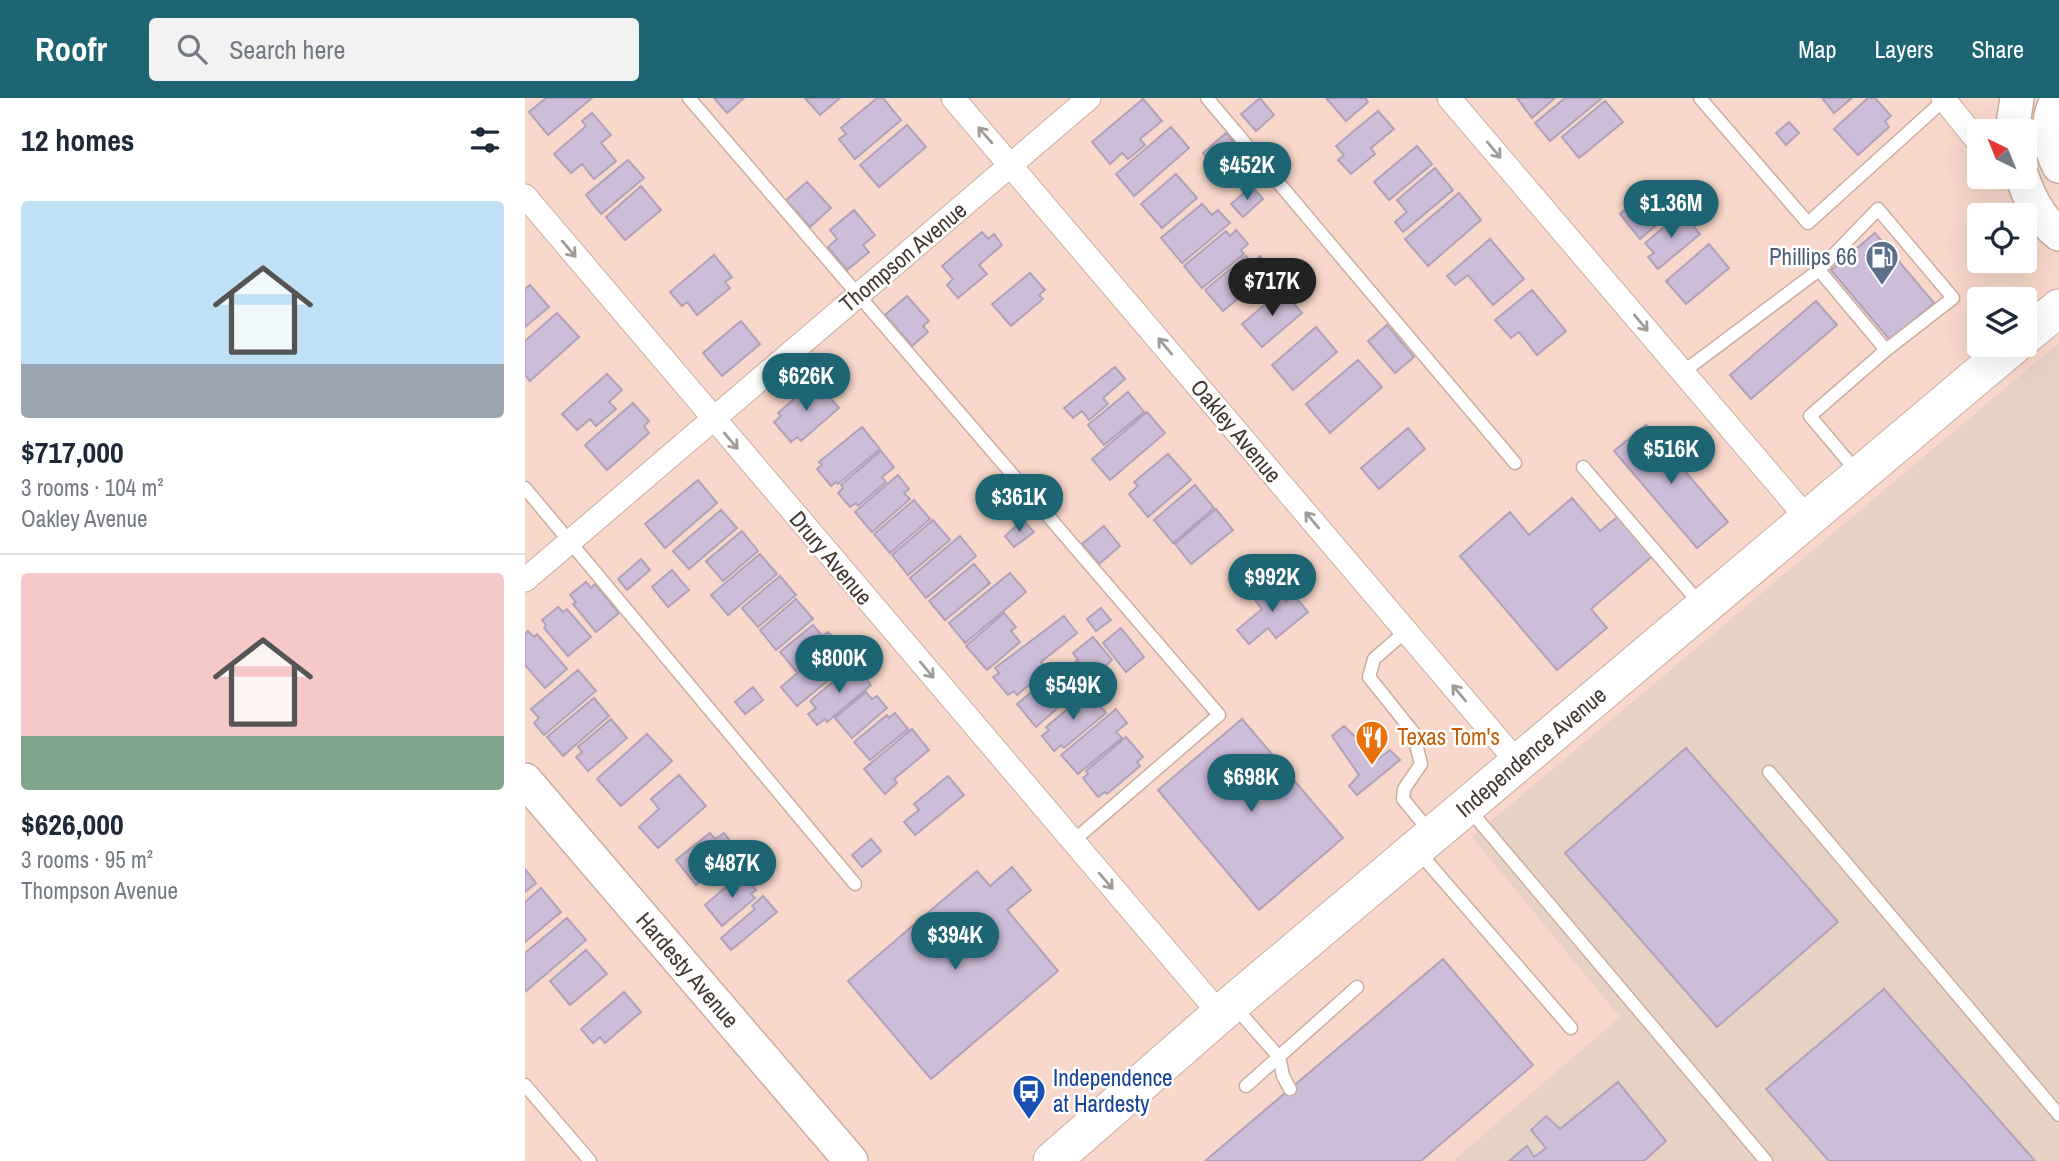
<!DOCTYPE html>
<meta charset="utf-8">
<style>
:root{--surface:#fff;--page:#f2f2f3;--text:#1f2937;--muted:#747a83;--line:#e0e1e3;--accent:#1e6574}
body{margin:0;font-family:"Archivo Narrow",sans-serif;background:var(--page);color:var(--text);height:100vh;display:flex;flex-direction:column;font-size:26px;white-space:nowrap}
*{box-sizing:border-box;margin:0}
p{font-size:23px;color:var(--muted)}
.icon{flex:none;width:38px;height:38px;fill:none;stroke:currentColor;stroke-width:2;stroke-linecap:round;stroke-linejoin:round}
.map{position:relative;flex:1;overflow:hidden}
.side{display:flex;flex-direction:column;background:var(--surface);width:525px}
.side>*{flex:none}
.needle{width:46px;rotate:317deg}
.fabs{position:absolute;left:1442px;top:21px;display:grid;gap:14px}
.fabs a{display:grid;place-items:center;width:70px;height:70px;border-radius:7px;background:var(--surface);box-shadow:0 7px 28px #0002;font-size:35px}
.price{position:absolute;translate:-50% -60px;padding:0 16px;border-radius:24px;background:var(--accent);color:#fff;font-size:23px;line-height:46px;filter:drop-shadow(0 2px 4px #0008)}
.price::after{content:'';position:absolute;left:50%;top:42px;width:21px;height:16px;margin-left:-10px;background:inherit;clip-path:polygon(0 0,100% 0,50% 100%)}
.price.on{background:#222;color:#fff}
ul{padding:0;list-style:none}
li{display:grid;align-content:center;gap:14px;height:371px;padding:0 21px}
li+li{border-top:2px solid var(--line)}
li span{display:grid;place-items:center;height:217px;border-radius:7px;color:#555}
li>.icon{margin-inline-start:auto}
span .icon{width:126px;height:126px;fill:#fffc;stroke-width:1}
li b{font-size:30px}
h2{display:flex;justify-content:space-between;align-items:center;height:84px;padding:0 21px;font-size:30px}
header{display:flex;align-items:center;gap:42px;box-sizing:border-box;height:98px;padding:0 35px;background:var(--accent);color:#fff}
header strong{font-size:33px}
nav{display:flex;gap:38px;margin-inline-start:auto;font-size:24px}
.search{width:490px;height:63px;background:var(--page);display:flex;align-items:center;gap:18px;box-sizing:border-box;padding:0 24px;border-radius:7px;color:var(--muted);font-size:26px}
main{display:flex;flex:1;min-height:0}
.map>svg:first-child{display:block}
.industrial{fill:#e6d2c3}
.building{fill:#cebdd8;stroke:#b1a1bb;stroke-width:2}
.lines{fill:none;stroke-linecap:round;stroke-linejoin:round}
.lane-casing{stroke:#cbad9f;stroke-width:15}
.street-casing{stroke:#cbad9f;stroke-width:25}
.secondary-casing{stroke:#cbad9f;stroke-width:36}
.primary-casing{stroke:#cbad9f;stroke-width:39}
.lane{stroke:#fff;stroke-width:12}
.street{stroke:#fff;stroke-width:23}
.secondary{stroke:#fff;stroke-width:33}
.primary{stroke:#fff;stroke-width:37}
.oneway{stroke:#a29c98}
.labels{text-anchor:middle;stroke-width:5;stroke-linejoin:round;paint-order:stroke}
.street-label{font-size:23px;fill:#453832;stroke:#fff}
.service-label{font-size:23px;fill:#4e5e75;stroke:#fff;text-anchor:end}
.food-label{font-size:23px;fill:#c56008;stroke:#fff;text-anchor:start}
.transit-label{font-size:23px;fill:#164399;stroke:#fff;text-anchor:start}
</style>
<header>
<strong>Roofr</strong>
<div class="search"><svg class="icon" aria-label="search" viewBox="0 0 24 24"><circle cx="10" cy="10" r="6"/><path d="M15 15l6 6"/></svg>Search here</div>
<nav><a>Map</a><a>Layers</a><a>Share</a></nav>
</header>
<main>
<section class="side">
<h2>12 homes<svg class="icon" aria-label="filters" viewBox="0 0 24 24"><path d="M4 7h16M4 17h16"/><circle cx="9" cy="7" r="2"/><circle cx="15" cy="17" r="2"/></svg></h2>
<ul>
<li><span style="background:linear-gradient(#bfe0f5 75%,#9aa5b1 0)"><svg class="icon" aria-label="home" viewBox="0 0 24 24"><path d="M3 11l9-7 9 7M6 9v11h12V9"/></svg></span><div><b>$717,000</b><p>3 rooms · 104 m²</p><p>Oakley Avenue</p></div></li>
<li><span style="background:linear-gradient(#f6c9c9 75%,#7fa58c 0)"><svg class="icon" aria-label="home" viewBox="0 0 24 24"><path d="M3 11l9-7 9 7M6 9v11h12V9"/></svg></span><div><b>$626,000</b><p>3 rooms · 95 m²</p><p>Thompson Avenue</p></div></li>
</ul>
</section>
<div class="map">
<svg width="1534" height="1063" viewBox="0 0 1534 1063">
<rect width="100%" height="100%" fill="#f8d8ca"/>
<path class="industrial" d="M1534,245V1063H928L1095,919L947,739Z"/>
<path class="building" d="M21,0H67L23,37L4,14Z
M189,0H219L202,15Z
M280,0H315L295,17Z
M352,0H358L376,22L330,61L314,41L321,36L316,30Z
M735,0L749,17L731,33L716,16Z
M801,0H840L843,4L821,23Z
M992,0H1030L1007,20Z
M1040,0H1077L1025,43L1010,25Z
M1297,0H1327L1309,15Z
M1343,0H1350L1366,18L1360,23L1364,29L1333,57L1309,31Z
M618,1L637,23L615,41L620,47L603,61L597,55L585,66L567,44Z
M1080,3L1098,24L1054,60L1037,39Z
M853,13L869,31L846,50L850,56L826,76L813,62L819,57L811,48Z
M67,15L86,37L76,45L91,63L69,81L57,66L46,75L29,56L61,28L57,23Z
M1264,24L1274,35L1261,47L1251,35Z
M382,27L401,49L354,89L335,67Z
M646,29L664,50L609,98L591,76Z
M701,35L714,51L691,71L678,55Z
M892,48L907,66L864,102L849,84Z
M103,62L119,80L76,116L61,97Z
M910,70L928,92L878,134L870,124L882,114L872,102Z
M651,76L672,100L637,130L616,106Z
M282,84L306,110L285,129L261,102Z
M1129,87L1150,111L1115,141L1095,116Z
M116,88L136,112L100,142L81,119Z
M727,88L738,101L718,119L706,106Z
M934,95L956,122L903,168L880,141Z
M677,106L687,117L693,112L705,125L657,165L636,140Z
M329,112L350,137L338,147L344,154L322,172L303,149L312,141L305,132Z
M1157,114L1175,136L1133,171L1123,159L1129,155L1120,145Z
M711,132L723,146L716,152L719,156L677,190L659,168L701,133L705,138Z
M457,134L463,141L469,136L477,147L454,167L462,176L433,200L422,187L428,181L417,168Z
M1350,135L1409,205L1365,242L1306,172Z
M965,141L999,181L968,207L943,177L930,187L922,178Z
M1184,146L1204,170L1161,206L1141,183Z
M189,157L207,179L200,184L205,190L172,217L162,204L157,208L145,194Z
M721,158L727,165L735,158L747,172L698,213L680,192Z
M505,175L520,192L514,197L518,201L486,228L467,206Z
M5,187L24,209L0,229V191Z
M757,192L777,215L737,249L717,226Z
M1007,192L1041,233L1012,257L994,234L986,240L970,222Z
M382,198L404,223L398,228L403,234L387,248L360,217Z
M1291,203L1312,227L1226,301L1205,277Z
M32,215L54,239L5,283L0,277V243Z
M216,223L235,246L197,278L178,255Z
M862,227L889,259L870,275L843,243Z
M791,229L812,254L768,292L747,267Z
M833,262L857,289L805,335L781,306Z
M590,269L600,281L578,300L583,306L564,322L557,313L548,320L539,310Z
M82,276L97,292L84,304L91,311L71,328L65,321L52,332L37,316Z
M290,283L314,310L276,343L272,339L266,344L249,324L256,318L253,315Z
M603,294L619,314L579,347L563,327Z
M108,305L124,323L119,328L124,335L82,372L60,347Z
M622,314L640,335L585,382L567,361Z
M1121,327L1203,424L1172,450L1089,353Z
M337,329L355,351L313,386L311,384L306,388L292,371L297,367L294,364Z
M883,330L900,351L854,391L836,370Z
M356,353L369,369L357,379L361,384L333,408L331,405L325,409L313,395L318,390L316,387Z
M643,356L666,382L623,419L604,396L613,388L609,384Z
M373,377L384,391L379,395L385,401L347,434L330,414Z
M173,382L192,405L140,450L120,426Z
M670,387L689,410L648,445L629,422Z
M1047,400L1075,433L1095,417L1129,457L1066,511L1082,530L1032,572L935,458L985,414L1004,437Z
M389,402L405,421L365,455L349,436Z
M691,411L708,432L666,466L650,446Z
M196,412L212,430L164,471L148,453Z
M408,422L425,442L383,477L367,457Z
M498,422L509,434L489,449L480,438Z
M579,428L595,448L574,466L557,446Z
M217,433L233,453L198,483L181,463Z
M435,438L451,458L401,500L385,480Z
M235,456L252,476L203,517L186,497Z
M116,461L125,472L102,492L93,481Z
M449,466L465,485L420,522L404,503Z
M147,472L164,492L143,509L127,489Z
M485,475L501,494L440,545L424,525Z
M255,478L271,497L233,529L217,510Z
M743,482L761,504L769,497L783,514L751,540L743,530L724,546L712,532L737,511L726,497Z
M61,484L66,490L70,486L94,515L71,534L48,506L51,504L45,497Z
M271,501L288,521L251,552L235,532Z
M33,509L38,514L42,511L66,539L43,558L19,530L21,527L17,522Z
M576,510L586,522L571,533L562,521Z
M479,515L491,529L486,533L495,544L462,572L441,548Z
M539,518L552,535L516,564L522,572L492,597L489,593L483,597L468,579L474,575L470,570Z
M288,527L297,538L303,534L309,541L271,573L255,554Z
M596,530L619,559L601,574L578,545Z
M3,533L9,539L12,536L42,571L20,590L0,567V536Z
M568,539L587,562L511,629L492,606L541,566L544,569L553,562L548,555Z
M309,544L325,564L272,608L256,589Z
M329,566L346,587L302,624L300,621L292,627L283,616L291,610L285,603Z
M53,572L71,593L19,637L9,625L14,620L6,611Z
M228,589L238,602L220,616L210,604Z
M341,594L347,601L352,598L362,610L327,640L310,620Z
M563,594L581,615L539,650L536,647L529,653L517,638L524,632L521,629Z
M69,600L84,618L38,658L22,639Z
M591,611L602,625L591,634L597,640L553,676L536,657Z
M370,615L383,631L345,662L329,644L362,617L364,620Z
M86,621L102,640L63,673L51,659L57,654L53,649Z
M717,621L818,740L734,812L633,692Z
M819,628L853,661L865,652L875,662L832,697L824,688L834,677L807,638Z
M387,631L404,652L369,681L372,685L360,696L339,671Z
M122,636L147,663L96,708L72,681Z
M601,639L618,659L612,664L615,668L582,696L580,694L573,699L558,680L563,676L561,673Z
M1161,650L1313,824L1192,929L1040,755Z
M154,677L181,708L133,750L114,729L134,711L126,701Z
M423,678L439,697L390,737L379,724L394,712L389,706Z
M185,735L190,741L199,735L206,744L195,754L201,762L171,787L151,762Z
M346,741L356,753L337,769L327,757Z
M487,769L506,792L482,812L533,873L406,981L323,883L452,773L465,788Z
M0,771L11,785L0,794Z
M217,775L231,792L226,796L230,800L197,828L180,807Z
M16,790L36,814L0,844V804Z
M238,798L252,814L206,852L196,840L230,811L227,808Z
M42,820L61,842L0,894V855Z
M61,852L82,876L45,907L25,883Z
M918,861L1008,967L896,1063H680Z
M1359,891L1510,1063H1304L1241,991Z
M99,894L116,914L80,945L75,939L68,945L56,931Z
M1093,984L1141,1043L1119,1063H984L1002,1048L1009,1059L1021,1050L1006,1032L1021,1018L1035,1031Z"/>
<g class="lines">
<defs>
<path id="lane" d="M164,0L694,617L547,744
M682,0L990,365
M1175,0L1283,125L1419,2
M1158,274L1294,172L1353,111L1428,200L1361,252L1294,172
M1058,369L1177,508
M1333,375L1285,318L1361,252
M0,390L330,786
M881,533L849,561L844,579L888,634L896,666L879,691L878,701L906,735
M1244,674L1534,1017
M943,710L1241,1063
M892,752L1046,930
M710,909L754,959L758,978L765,991
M0,987L65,1063
M721,988L832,889"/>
<path id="street" d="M428,0L994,666
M924,0L1282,420
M1418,0L1454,45
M0,98L695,916
M0,482L564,0"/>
<g id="secondary">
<path d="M1534,0C1520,19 1523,48 1534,68"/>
<path d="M1487,33L1492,0"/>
<path d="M1497,79C1504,99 1516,123 1534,136"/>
<path id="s1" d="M0,682L326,1063"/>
</g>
<g id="primary">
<path d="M1500,238L1534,210"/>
<path id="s2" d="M527,1063L695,916L1489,247"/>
</g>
</defs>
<use href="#lane" class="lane-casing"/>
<use href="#street" class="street-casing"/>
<use href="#secondary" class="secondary-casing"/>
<use href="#primary" class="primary-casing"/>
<use href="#lane" class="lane"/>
<use href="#street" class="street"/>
<use href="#secondary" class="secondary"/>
<use href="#primary" class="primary"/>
</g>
<defs><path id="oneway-shaft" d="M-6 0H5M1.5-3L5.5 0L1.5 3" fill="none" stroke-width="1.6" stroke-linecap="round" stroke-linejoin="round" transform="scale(1.75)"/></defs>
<g class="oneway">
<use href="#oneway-shaft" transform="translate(460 37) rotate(-131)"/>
<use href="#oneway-shaft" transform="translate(969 52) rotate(50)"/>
<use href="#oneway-shaft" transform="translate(44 151) rotate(50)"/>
<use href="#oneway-shaft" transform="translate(1116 225) rotate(50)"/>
<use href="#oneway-shaft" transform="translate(640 248) rotate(-130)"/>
<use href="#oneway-shaft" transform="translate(206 343) rotate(50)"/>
<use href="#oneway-shaft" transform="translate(787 422) rotate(-130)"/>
<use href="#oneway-shaft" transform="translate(402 572) rotate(50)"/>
<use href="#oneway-shaft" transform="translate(934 595) rotate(-130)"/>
<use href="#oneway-shaft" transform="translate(581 783) rotate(49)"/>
</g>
<defs>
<symbol id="fuel-pin" viewBox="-11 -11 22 30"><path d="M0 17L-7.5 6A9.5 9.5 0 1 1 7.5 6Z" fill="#5c6f8a" stroke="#fff"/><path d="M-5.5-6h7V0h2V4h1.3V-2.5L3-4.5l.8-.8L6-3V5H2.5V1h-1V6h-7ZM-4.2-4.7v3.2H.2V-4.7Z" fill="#fff"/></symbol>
<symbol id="restaurant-pin" viewBox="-11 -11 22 30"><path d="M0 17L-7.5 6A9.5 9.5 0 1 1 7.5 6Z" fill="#e8710a" stroke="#fff"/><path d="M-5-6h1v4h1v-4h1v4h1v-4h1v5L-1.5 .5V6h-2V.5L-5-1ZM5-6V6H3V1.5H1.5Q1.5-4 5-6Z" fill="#fff"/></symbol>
<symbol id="bus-pin" viewBox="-11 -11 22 30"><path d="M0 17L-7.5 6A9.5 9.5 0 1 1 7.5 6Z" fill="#1a4fb4" stroke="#fff"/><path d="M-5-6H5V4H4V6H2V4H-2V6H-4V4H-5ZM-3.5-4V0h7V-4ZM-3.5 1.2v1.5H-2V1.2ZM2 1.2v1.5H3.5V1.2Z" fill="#fff"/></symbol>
</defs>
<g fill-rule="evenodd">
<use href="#fuel-pin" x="1338" y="140" width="38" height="52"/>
<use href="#restaurant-pin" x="828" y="620" width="38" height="52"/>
<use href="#bus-pin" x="485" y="974" width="38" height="52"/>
</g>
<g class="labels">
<g class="street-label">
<text transform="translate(378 159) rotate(-40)" y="8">Thompson Avenue</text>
<text transform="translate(711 333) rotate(50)" y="8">Oakley Avenue</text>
<text transform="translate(306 460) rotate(50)" y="8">Drury Avenue</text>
<text dy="8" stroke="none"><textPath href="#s2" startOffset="630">Independence Avenue</textPath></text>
<text dy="8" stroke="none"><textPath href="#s1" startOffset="250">Hardesty Avenue</textPath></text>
</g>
<g class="service-label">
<text x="1332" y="167">Phillips 66</text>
</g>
<g class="food-label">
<text x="872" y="647">Texas Tom's</text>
</g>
<g class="transit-label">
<text x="528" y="988">Independence<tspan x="528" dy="26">at Hardesty</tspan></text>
</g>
</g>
</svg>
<div class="fabs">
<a><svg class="needle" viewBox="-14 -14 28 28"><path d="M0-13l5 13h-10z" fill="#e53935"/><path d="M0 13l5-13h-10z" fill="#747a83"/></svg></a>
<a><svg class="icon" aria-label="locate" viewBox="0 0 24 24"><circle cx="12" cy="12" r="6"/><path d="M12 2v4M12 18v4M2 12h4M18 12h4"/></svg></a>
<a><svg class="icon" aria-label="layers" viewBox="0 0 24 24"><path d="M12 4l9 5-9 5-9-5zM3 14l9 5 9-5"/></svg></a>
</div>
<b class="price" style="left:722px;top:104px">$452K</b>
<b class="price" style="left:1146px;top:142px">$1.36M</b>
<b class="price on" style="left:747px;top:220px">$717K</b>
<b class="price" style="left:281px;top:315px">$626K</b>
<b class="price" style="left:1146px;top:388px">$516K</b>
<b class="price" style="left:494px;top:436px">$361K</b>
<b class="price" style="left:747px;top:516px">$992K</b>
<b class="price" style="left:314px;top:597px">$800K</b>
<b class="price" style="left:548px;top:624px">$549K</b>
<b class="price" style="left:726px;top:716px">$698K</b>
<b class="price" style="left:207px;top:802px">$487K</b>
<b class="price" style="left:430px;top:874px">$394K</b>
</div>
</main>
